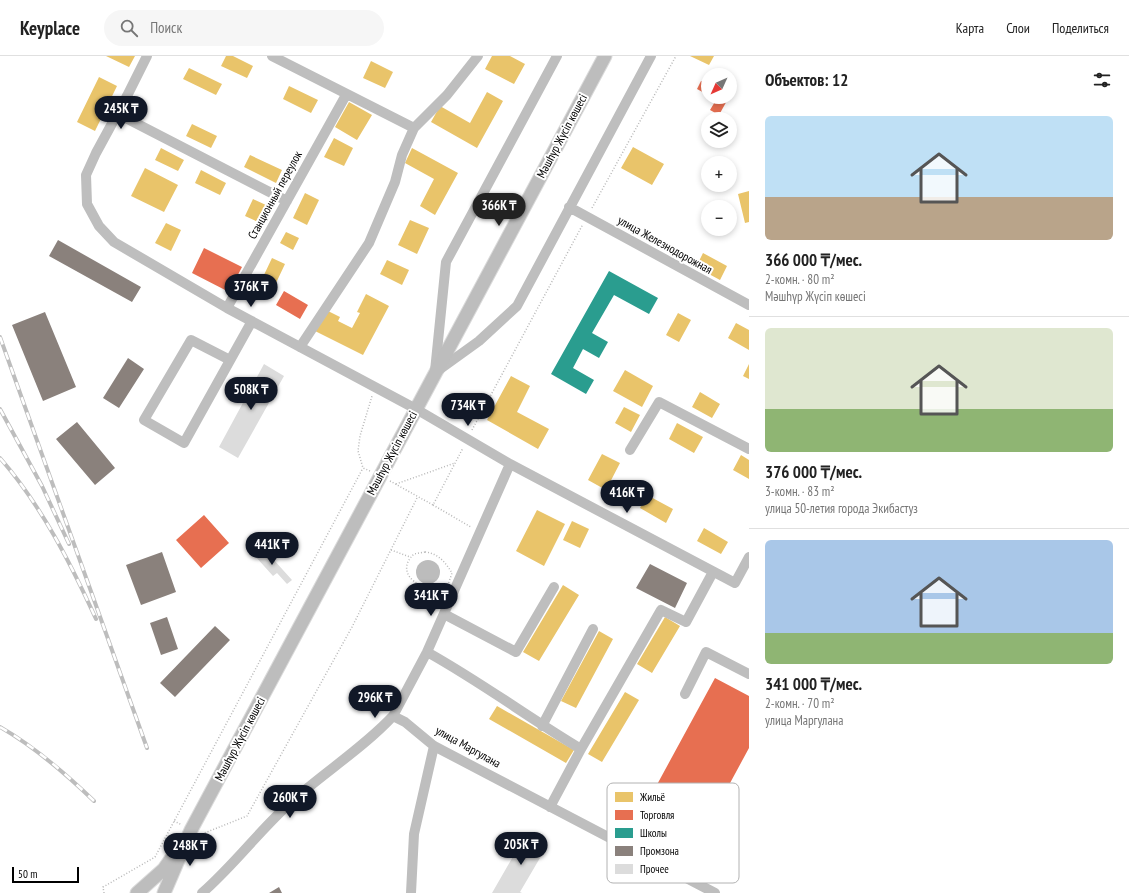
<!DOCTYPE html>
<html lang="ru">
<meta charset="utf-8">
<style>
:root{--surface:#fff;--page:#f6f6f6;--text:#222;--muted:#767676;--line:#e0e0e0;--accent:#111827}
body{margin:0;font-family:"PT Sans Narrow",sans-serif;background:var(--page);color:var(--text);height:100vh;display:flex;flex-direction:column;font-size:15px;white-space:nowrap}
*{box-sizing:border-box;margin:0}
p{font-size:13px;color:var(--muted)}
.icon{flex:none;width:22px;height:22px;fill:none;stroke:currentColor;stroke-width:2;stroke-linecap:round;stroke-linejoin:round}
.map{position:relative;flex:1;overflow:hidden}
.sheet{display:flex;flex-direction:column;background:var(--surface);width:380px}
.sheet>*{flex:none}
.needle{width:26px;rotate:225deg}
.controls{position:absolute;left:701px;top:12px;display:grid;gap:8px}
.controls a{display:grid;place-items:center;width:36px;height:36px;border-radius:50%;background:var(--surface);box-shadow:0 2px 6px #0003;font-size:20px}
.scale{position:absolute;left:12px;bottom:10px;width:67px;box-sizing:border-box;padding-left:4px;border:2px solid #000;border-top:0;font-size:11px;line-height:14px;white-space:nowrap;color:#000;-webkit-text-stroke:3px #fff;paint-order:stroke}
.price{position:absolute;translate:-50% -34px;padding:0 9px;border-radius:14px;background:var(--accent);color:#fff;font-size:13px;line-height:26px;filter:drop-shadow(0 1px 2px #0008)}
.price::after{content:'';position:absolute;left:50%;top:24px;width:12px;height:9px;margin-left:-6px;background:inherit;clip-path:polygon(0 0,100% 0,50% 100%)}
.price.active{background:#222;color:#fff}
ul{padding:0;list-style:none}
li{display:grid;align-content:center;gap:8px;height:212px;padding:0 16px}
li+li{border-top:1px solid var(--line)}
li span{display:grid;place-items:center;height:124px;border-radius:6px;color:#555}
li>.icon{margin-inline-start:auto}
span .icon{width:72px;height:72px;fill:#fffc;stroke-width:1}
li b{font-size:17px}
h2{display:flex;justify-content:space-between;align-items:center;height:48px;padding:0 16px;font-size:17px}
header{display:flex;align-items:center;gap:24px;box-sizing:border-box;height:56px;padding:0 20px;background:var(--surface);border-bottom:1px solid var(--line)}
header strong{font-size:19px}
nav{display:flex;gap:22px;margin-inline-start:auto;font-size:14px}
.search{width:280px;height:36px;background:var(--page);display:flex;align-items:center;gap:10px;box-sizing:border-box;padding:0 14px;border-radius:22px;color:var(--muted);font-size:15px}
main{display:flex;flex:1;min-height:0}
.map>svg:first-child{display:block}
.water{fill:#bcbcbc}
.homes{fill:#e9c46a}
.shops{fill:#e76f51}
.schools{fill:#2a9d8f}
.industry{fill:#8a817c}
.building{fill:#dcdcdc}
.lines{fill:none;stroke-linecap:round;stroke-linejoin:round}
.major-casing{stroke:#dbdbdb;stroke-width:15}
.path{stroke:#b8b8b8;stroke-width:1.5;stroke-dasharray:1 2;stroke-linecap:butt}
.minor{stroke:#bebebe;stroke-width:10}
.major{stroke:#bdbdbd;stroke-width:13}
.rail-casing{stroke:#bdbdbd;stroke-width:4}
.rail{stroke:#fff;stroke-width:2.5;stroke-dasharray:8;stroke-linecap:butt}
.labels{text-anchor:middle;stroke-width:4;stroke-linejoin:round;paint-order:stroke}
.street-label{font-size:12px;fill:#000;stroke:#fff}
.key{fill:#fff;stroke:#b2b2b2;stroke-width:1}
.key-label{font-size:11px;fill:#000}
</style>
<header>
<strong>Keyplace</strong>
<div class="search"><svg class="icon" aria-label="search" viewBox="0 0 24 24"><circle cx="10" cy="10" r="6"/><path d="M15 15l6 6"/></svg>Поиск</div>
<nav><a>Карта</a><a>Слои</a><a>Поделиться</a></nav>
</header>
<main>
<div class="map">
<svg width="749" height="837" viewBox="0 0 749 837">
<rect width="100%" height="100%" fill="#fff"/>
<path class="water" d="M416 516a12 12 0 1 1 24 0a12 12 0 1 1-24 0Z"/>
<path class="homes" d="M106,0H135L129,11Z
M226,0H233L253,10L247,22L221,10Z
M492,0H510L525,8L514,28L485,13Z
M690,0H714L709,9Z
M371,5L393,16L385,32L363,22Z
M189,12L222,28L216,39L183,23Z
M99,21L117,30L95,75L77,66Z
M289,30L318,44L311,57L283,43Z
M487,36L503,45L477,92L431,66L440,50L470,67Z
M349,46L372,59L357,84L335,71Z
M192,68L217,80L211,92L186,80Z
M334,82L353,92L344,110L324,101Z
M633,91L664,108L652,129L621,112Z
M161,92L184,104L178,115L155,104Z
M412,92L458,117L435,159L420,150L434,123L405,107Z
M250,99L282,114L276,127L244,111Z
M145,112L178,129L164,156L131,140Z
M201,114L226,127L220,139L195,127Z
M749,135V166L745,167L738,138Z
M305,137L319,144L307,169L293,162Z
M253,143L266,149L258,166L245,160Z
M410,164L429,172L417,198L398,189Z
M166,167L181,174L171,195L155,187Z
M286,176L299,182L293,194L280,187Z
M703,197L727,210L720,224L696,211Z
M272,202L285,208L276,227L263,221Z
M387,204L409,214L402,229L380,218Z
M366,238L389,250L363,299L313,274L324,253L340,261L338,265L352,272L360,257L357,256Z
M678,257L691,264L679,286L666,279Z
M736,267L749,274V294L728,282Z
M749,308V323L743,320Z
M625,314L653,330L642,351L613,335Z
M511,320L530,330L517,356L549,373L538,393L487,364Z
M700,336L720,348L712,362L692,351Z
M624,351L640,359L631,376L615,367Z
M677,367L703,381L694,397L669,383Z
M602,398L620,407L606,434L588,424Z
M741,399L749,404V423L733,414Z
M647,439L673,453L666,467L640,452Z
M537,454L565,468L544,510L516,495Z
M572,465L589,473L580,492L563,484Z
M704,472L728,486L721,498L697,485Z
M563,529L579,539L539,605L523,596Z
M665,561L680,570L652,617L637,608Z
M599,575L613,583L576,652L561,645Z
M625,636L639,644L602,706L588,698Z
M497,650L574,694L566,707L489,663Z"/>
<path class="shops" d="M701,25L708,28V39L697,33Z
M711,41H729L719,59L710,54L716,44Z
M204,192L242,211L229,236L192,217Z
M284,235L308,249L300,263L276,249Z
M204,459L229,487L201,512L176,484Z
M715,622L749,640V692L703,777L647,747Z"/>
<path class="schools" d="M609,215L658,242L649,258L614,239L592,277L608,286L599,302L583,293L573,312L594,324L586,338L551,318Z"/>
<path class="industry" d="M58,184L141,231L132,246L49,200Z
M45,256L76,331L43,345L12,269Z
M128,302L144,313L119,352L103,342Z
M77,366L115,412L95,429L56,383Z
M162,496L176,536L141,549L126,509Z
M650,508L687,527L675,552L636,532Z
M167,561L178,593L161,599L150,567Z
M215,570L230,584L175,641L160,627Z
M279,831L282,837H269Z"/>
<path class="building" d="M264,308L284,320L238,402L219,391Z
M264,493L292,524L287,528L277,517L273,520L255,500Z
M526,778L547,790L520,836L522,837H492Z"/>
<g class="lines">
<defs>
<path id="major" d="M137,837L164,813L178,793
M164,837L191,774L605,0"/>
</defs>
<use href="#major" class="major-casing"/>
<path class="path" d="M592,152L676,0
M472,374L583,168
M370,415L363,412L358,395L360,380L372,340
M390,425L433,449L463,392
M396,428L455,407
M433,449L471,471
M391,494L410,501
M425,496C438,497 446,507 452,517L448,529C424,540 392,518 414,498Z
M174,765L182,769
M202,778L247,760L352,571L417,442
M104,837L103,831L155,801L363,412"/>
<path class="minor" d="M147,0L127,40L96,97L86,119L87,148L99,170L114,186L227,252L416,353L510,408L735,527L749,501
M272,0L414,72
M118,58L287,145
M569,151L749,249
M227,252L346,39
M300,291L369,187L395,126L402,99L414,72L447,39L478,0
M230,304L191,284L144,364L184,387L252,265
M435,315L446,206L557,0
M436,316L479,285L517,250L651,0
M630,394L659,346L749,393
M510,408L427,596L393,660L405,666L434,690L715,837
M444,558L516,596L554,531
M427,596C481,626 529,662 581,693L550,751
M685,638L706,596L749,618
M542,670L593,573
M581,693L661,554L686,566L713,516
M202,837C234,809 259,775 290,747C323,717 362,693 393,660
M411,837L414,778L434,690"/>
<use href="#major" class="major"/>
<defs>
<path id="rail" d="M0,281L147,692
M0,353L42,430L69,488
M0,402C41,449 70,506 96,563
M0,671C35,691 65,717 94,745"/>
</defs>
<use href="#rail" class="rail-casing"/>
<use href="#rail" class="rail"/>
</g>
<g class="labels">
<g class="street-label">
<text transform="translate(562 80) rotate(-62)" y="4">Мәшһүр Жүсіп көшесі</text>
<text transform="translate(275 139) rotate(-61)" y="4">Станционный переулок</text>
<text transform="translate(665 189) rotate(29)" y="4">улица Железнодорожная</text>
<text transform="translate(392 397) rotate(-62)" y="4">Мәшһүр Жүсіп көшесі</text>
<text transform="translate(240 683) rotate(-62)" y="4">Мәшһүр Жүсіп көшесі</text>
<text transform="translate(468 691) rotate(29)" y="4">улица Маргулана</text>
</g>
</g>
<rect x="607" y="727" width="132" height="100" rx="6" class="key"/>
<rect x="615" y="736" width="18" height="10" fill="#e9c46a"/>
<rect x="615" y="754" width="18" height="10" fill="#e76f51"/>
<rect x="615" y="772" width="18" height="10" fill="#2a9d8f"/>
<rect x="615" y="790" width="18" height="10" fill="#8a817c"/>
<rect x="615" y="808" width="18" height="10" fill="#dcdcdc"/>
<g class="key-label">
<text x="640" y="745">Жильё</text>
<text x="640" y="763">Торговля</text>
<text x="640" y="781">Школы</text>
<text x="640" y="799">Промзона</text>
<text x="640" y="817">Прочее</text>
</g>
</svg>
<div class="controls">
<a><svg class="needle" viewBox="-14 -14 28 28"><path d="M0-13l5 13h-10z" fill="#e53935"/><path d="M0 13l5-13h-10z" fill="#767676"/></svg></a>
<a><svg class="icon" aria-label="layers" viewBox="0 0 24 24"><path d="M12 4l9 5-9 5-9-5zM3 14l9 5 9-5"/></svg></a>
<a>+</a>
<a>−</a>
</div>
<div class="scale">50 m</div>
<b class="price" style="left:121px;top:74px">245K ₸</b>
<b class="price active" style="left:499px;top:171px">366K ₸</b>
<b class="price" style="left:251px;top:252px">376K ₸</b>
<b class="price" style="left:251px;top:355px">508K ₸</b>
<b class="price" style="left:468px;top:371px">734K ₸</b>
<b class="price" style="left:627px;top:458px">416K ₸</b>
<b class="price" style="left:272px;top:510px">441K ₸</b>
<b class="price" style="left:431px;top:561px">341K ₸</b>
<b class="price" style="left:375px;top:663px">296K ₸</b>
<b class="price" style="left:290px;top:763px">260K ₸</b>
<b class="price" style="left:521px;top:810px">205K ₸</b>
<b class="price" style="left:190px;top:811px">248K ₸</b>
</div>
<section class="sheet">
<h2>Объектов: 12<svg class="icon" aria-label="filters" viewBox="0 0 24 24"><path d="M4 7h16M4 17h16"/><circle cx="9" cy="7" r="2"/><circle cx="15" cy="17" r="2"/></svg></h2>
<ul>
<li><span style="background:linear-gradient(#bfe0f5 65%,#b9a48a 0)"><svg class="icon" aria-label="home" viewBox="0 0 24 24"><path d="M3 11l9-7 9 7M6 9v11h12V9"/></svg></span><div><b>366 000 ₸/мес.</b><p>2-комн. · 80 m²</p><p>Мәшһүр Жүсіп көшесі</p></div></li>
<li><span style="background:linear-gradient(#dfe7d0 65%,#8fb573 0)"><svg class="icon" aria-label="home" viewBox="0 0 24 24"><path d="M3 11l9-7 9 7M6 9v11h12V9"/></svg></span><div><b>376 000 ₸/мес.</b><p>3-комн. · 83 m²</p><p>улица 50-летия города Экибастуз</p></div></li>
<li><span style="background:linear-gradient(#a9c7e8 75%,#8fb573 0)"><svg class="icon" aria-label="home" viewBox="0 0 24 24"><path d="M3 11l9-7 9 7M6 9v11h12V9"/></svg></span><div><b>341 000 ₸/мес.</b><p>2-комн. · 70 m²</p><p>улица Маргулана</p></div></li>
</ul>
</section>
</main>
